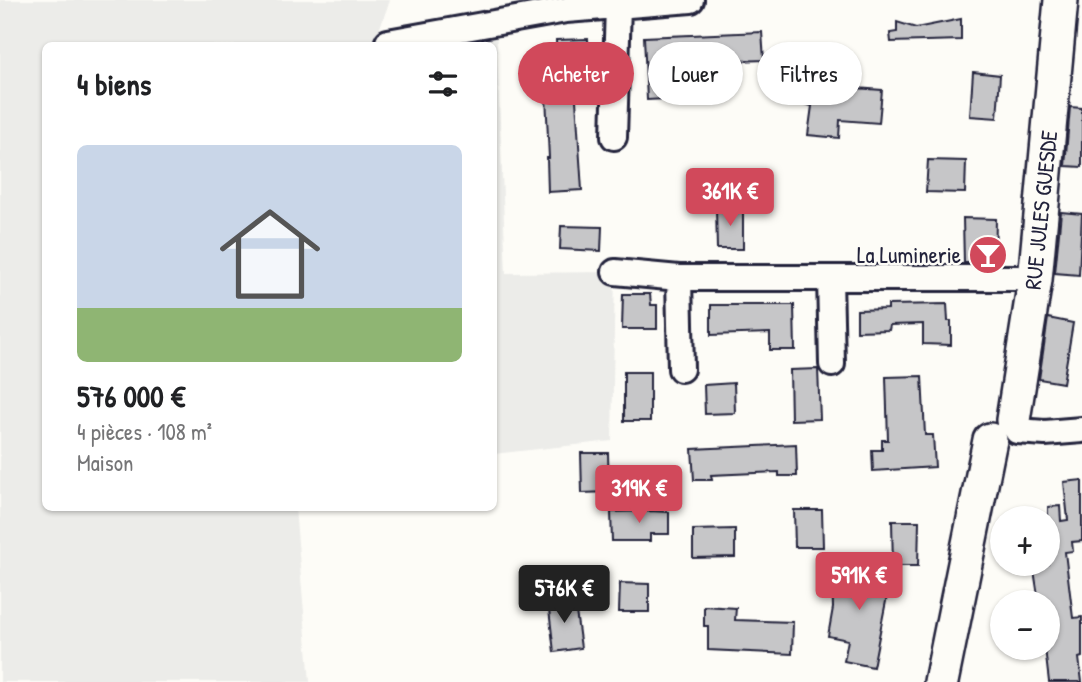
<!DOCTYPE html>
<html lang="fr">
<meta charset="utf-8">
<style>
:root{--surface:#fff;--page:#f6f6f6;--text:#202124;--muted:#757577;--accent:#d1495b}
body{margin:0;font-family:"Patrick Hand",sans-serif;background:var(--page);color:var(--text);height:100vh;display:flex;flex-direction:column;font-size:26px;white-space:nowrap}
*{box-sizing:border-box;margin:0}
p{font-size:23px;color:var(--muted)}
.icon{flex:none;width:38px;height:38px;fill:none;stroke:currentColor;stroke-width:2;stroke-linecap:round;stroke-linejoin:round}
.map{position:relative;flex:1;overflow:hidden}
.sheet{position:absolute;left:42px;top:42px;width:455px;height:469px;display:flex;flex-direction:column;background:var(--surface);border-radius:10px;box-shadow:0 2px 5px #0004}
.sheet>*{flex:none}
.hud{position:absolute;left:518px;top:42px;width:458px;height:63px;display:flex;gap:14px}
.controls{position:absolute;left:990px;top:506px;display:grid;gap:14px}
.controls a{display:grid;place-items:center;width:70px;height:70px;border-radius:50%;background:var(--surface);box-shadow:0 2px 5px #0004;font-size:35px}
.price{position:absolute;translate:-50% -60px;padding:0 16px;border-radius:7px;background:var(--accent);color:#fff;font-size:23px;line-height:46px;filter:drop-shadow(0 2px 4px #0008)}
.price::after{content:'';position:absolute;left:50%;top:42px;width:21px;height:16px;margin-left:-10px;background:inherit;clip-path:polygon(0 0,100% 0,50% 100%)}
.price.active{background:#222;color:#fff}
ul{padding:0;list-style:none}
li{display:grid;align-content:center;gap:14px;height:371px;padding:0 35px}
li span{display:grid;place-items:center;height:217px;border-radius:10px;color:#555}
li>.icon{margin-inline-start:auto}
span .icon{width:126px;height:126px;fill:#fffc;stroke-width:1}
li b{font-size:30px}
h2{display:flex;justify-content:space-between;align-items:center;height:84px;padding:0 35px;font-size:30px}
.tag{padding:0 24px;border-radius:32px;background:var(--surface);box-shadow:0 2px 5px #0004;font-size:24px;line-height:63px}
.tag.active{background:var(--accent);color:#fff}
.map>svg:first-child{display:block}
.built{fill:#ecece9}
.building{fill:#c6c6c8;stroke:#22223b;stroke-width:2}
.lines{fill:none;stroke-linecap:round;stroke-linejoin:round}
.minor-casing{stroke:#22223b;stroke-width:30}
.secondary-casing{stroke:#22223b;stroke-width:38}
.minor{stroke:#fdfcf7;stroke-width:24}
.secondary{stroke:#fdfcf7;stroke-width:33}
.labels{text-anchor:middle;stroke-width:5;stroke-linejoin:round;paint-order:stroke}
.street-label{font-size:23px;fill:#22223b;stroke:#fdfcf7}
.poi-label{font-size:23px;fill:#22223b;stroke:#fdfcf7;text-anchor:end}
</style>
<div class="map">
<svg width="1082" height="682" viewBox="0 0 1082 682">
<rect width="100%" height="100%" fill="#fdfcf7"/>
<filter id="ink" filterUnits="userSpaceOnUse"><feTurbulence type="fractalNoise" baseFrequency=".0143" numOctaves="2"/><feDisplacementMap in="SourceGraphic" scale="14" xChannelSelector="R" yChannelSelector="G"/><feConvolveMatrix kernelMatrix="1 2 1 2 8 2 1 2 1" color-interpolation-filters="sRGB"/></filter>
<g filter="url(#ink)">
<path class="built" d="M0,0H390L378,33L380,45L46,46V508H295L310,682H0Z
M496,22L506,273L615,272L612,441L494,454V46H386Z"/>
<path class="building" d="M961,19V40L891,42L890,33L897,32V22L916,28Z
M762,32L764,60L683,63L685,98L647,100L644,37Z
M588,39L590,69L574,70L582,190L548,192L547,158H549L546,96L558,95L556,40Z
M791,50L814,57L822,71L832,74L829,86L882,90L879,123L840,120L839,138L808,135L812,106L784,99L785,94L782,88Z
M973,72L1000,75L997,118L970,116Z
M1070,107L1082,108V167L1065,166Z
M928,160L966,161L965,193L926,192Z
M716,208H743V249H717Z
M1061,212L1082,214L1079,275L1055,273Z
M963,218L996,219L995,263H964Z
M561,226L602,227L601,251L560,249Z
M623,294H650L651,305H657V329H622Z
M947,304L948,321H951V345L923,344V324L890,325L889,330L857,331V310L888,309V305Z
M711,305H794L795,350H770V333L711,335Z
M1048,318L1073,323L1063,383L1039,379Z
M818,369L820,419L791,420L790,370Z
M624,372H650V421H624Z
M922,376L925,435H933L935,467L873,471L872,450H882V440H888L886,377Z
M734,383L735,413L705,414L704,385Z
M796,444L797,476H779V472L711,475L712,480H694L692,449Z
M581,453H608L609,492L582,493Z
M1082,480V541L1072,542L1073,551L1065,552L1073,618L1082,617V657L1079,658L1082,682H1049L1045,648H1048V602H1039L1033,564H1048V507L1060,506L1061,521L1068,520L1064,482Z
M794,510H822L823,547H795Z
M649,511L669,512V534H650V541H612L611,512Z
M892,521H919L918,566H893Z
M735,529V557L693,558V530Z
M832,572H892V591H888L873,667L844,661L848,640L828,636L833,608Z
M620,583L649,584V612H619Z
M574,597L581,648L554,652L548,601Z
M704,606L736,608L735,620L793,622L792,654L708,650V626H704Z"/>
<g class="lines">
<defs>
<path id="minor" d="M388,42L566,10L691,0
M614,137L618,5
M615,272L679,278H1018
M679,278L681,369
M830,278L832,364
M1017,431L1045,433L1082,430"/>
<path id="secondary" d="M1013,420L1035,280L1061,0
M941,682L990,440"/>
</defs>
<use href="#minor" class="minor-casing"/>
<use href="#secondary" class="secondary-casing"/>
<use href="#minor" class="minor"/>
<use href="#secondary" class="secondary"/>
</g>
</g>
<defs>
<symbol id="bar-disc" viewBox="-11 -11 22 22"><circle r="9.5" fill="#d1495b" stroke="#fdfcf7"/><path d="M-6-5H6L.8 .8V4.5H3.5V6h-7V4.5H-.8V.8Z" fill="#fff"/></symbol>
</defs>
<g fill-rule="evenodd">
<use href="#bar-disc" x="966" y="233" width="44" height="44"/>
</g>
<g class="labels">
<g class="street-label">
<text transform="translate(1041 210) rotate(-84)" y="8">RUE JULES GUESDE</text>
</g>
<g class="poi-label">
<text x="961" y="263">La Luminerie</text>
</g>
</g>
</svg>
<div class="controls">
<a>+</a>
<a>−</a>
</div>
<b class="price" style="left:730px;top:228px">361K €</b>
<b class="price" style="left:639px;top:525px">319K €</b>
<b class="price" style="left:859px;top:612px">591K €</b>
<b class="price active" style="left:564px;top:625px">576K €</b>
<div class="hud">
<a class="tag active">Acheter</a>
<a class="tag">Louer</a>
<a class="tag">Filtres</a>
</div>
<section class="sheet">
<h2>4 biens<svg class="icon" aria-label="filters" viewBox="0 0 24 24"><path d="M4 7h16M4 17h16"/><circle cx="9" cy="7" r="2"/><circle cx="15" cy="17" r="2"/></svg></h2>
<ul>
<li><span style="background:linear-gradient(#c9d6e8 75%,#8fb573 0)"><svg class="icon" aria-label="home" viewBox="0 0 24 24"><path d="M3 11l9-7 9 7M6 9v11h12V9"/></svg></span><div><b>576 000 €</b><p>4 pièces · 108 m²</p><p>Maison</p></div></li>
</ul>
</section>
</div>
